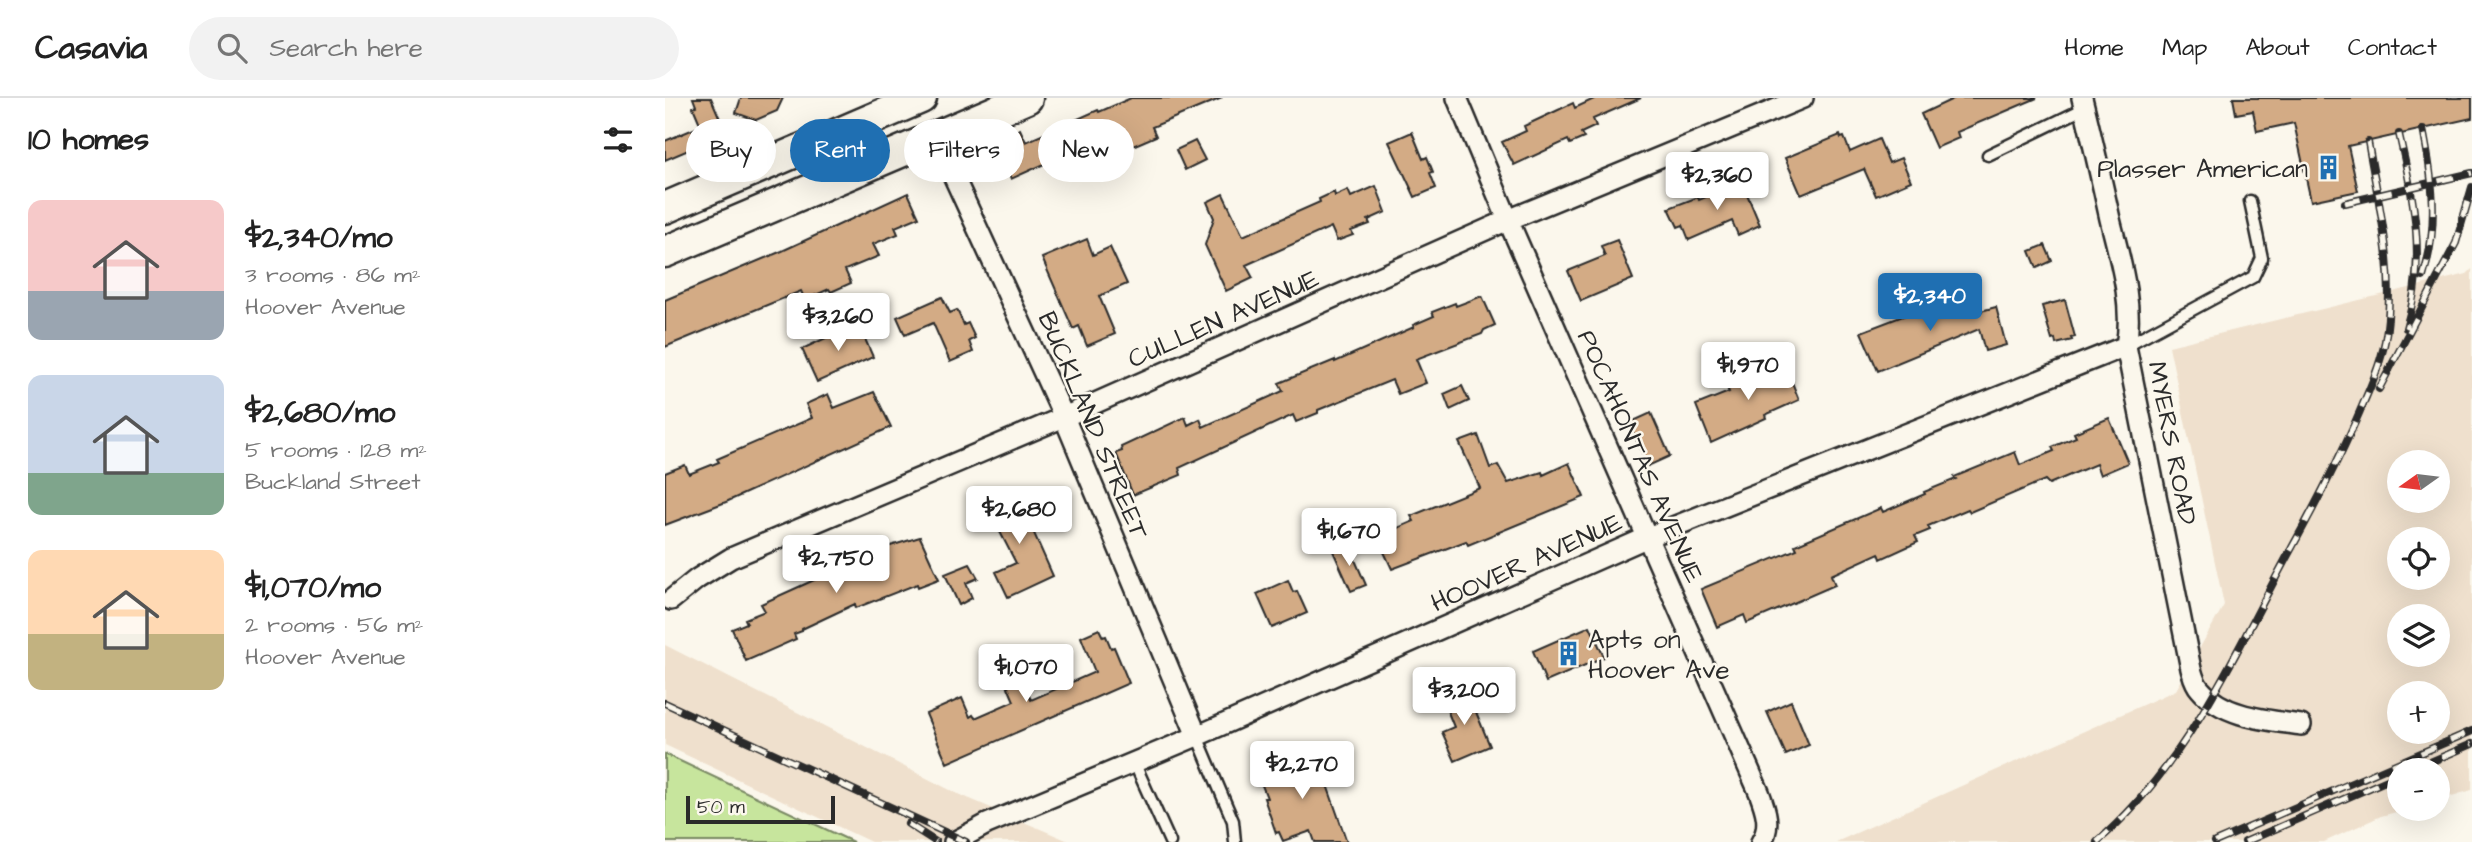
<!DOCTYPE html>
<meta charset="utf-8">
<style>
:root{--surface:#fff;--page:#f2f2f2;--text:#222;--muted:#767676;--line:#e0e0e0;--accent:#1f6fb2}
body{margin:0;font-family:"Architects Daughter",sans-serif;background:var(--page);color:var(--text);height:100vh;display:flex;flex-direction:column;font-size:26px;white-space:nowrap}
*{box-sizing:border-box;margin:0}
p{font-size:23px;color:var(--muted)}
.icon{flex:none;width:38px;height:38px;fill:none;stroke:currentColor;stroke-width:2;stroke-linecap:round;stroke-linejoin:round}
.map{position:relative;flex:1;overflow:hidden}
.panel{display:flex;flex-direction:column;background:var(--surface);width:665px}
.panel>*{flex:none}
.banner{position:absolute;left:21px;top:21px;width:665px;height:63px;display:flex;gap:14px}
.needle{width:46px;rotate:256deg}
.fabs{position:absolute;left:1722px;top:352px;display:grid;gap:14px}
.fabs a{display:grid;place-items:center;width:63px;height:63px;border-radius:50%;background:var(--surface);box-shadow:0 7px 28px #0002;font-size:35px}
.scale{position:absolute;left:21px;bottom:18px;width:149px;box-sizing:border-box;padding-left:7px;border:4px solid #2b2b2b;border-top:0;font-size:19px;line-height:24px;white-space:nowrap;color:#2b2b2b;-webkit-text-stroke:5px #fbf7ec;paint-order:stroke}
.price{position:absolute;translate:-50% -60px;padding:0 16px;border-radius:7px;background:#fff;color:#222;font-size:23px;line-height:46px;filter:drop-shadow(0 2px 4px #0008)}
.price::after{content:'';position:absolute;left:50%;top:42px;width:21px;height:16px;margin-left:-10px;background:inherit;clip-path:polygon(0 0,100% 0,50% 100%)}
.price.on{background:var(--accent);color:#fff}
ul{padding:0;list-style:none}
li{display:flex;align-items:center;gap:21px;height:175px;padding:0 28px}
li span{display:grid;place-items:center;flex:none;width:196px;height:140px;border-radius:14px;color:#555}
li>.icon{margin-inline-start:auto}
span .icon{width:84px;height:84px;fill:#fffc;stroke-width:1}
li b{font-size:30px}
h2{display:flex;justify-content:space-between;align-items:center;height:84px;padding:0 28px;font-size:30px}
.pill{padding:0 24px;border-radius:32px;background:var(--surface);box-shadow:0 7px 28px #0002;font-size:24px;line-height:63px}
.pill.on{background:var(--accent);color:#fff}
header{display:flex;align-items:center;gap:42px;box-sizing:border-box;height:98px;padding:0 35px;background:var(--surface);border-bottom:2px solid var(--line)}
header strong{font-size:33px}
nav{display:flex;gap:38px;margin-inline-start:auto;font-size:24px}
.search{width:490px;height:63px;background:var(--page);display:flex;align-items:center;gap:18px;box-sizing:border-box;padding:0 24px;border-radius:38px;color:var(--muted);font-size:26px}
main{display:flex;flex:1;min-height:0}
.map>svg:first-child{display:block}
.built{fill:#efe0cd;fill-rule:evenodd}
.green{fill:#c7e59d;stroke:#798864;stroke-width:2}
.building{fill:#d3ab85;stroke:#2b2b2b;stroke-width:2}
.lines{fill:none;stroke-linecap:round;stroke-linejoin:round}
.lane-casing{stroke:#2b2b2b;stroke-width:15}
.street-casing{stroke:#2b2b2b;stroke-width:24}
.primary-casing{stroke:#2b2b2b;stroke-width:35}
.lane{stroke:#fbf7ec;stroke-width:10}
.street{stroke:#fbf7ec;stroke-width:19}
.primary{stroke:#fbf7ec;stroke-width:30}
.rail-casing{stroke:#2b2b2b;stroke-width:8}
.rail{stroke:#fbf7ec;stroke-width:5;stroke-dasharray:16;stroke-linecap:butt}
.labels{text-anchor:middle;stroke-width:5;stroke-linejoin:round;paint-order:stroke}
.poi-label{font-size:26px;fill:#2b2b2b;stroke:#fbf7ec;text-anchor:end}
.street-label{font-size:26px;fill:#2b2b2b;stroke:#fbf7ec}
</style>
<header>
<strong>Casavia</strong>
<div class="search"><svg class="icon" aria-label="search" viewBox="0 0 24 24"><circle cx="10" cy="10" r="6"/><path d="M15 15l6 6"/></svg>Search here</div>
<nav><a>Home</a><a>Map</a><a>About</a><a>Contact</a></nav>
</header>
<main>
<section class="panel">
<h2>10 homes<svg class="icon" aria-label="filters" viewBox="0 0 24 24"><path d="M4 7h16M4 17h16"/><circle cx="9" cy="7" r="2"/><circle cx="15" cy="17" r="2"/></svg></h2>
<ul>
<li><span style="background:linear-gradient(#f6c9c9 65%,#9aa5b1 0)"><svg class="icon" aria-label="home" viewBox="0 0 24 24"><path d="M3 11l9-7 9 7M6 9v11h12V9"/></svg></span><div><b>$2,340/mo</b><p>3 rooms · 86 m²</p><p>Hoover Avenue</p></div></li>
<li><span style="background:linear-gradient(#c9d6e8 70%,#7fa58c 0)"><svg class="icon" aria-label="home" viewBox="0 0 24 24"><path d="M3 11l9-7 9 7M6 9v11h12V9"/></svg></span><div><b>$2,680/mo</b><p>5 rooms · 128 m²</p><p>Buckland Street</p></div></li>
<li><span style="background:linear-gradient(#ffd9b3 60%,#c2b280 0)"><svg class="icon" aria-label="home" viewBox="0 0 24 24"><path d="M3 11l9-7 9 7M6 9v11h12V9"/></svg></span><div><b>$1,070/mo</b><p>2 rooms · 56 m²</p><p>Hoover Avenue</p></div></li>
</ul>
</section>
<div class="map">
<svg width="1807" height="744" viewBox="0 0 1807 744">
<rect width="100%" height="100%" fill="#fbf7ec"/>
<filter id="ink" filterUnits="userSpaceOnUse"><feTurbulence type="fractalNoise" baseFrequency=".0143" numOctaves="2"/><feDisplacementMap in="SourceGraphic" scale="14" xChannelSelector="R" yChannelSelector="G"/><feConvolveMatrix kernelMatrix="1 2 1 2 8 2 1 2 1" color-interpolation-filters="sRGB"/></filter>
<g filter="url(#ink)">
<path class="built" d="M1807,171V692L1773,702V672H1734V710L1743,711L1716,718L1659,744H1171L1511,592L1559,507L1504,248L1802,176ZM1734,364H1773V402H1734ZM1734,441H1773V480H1734ZM1734,518H1773V556H1734ZM1734,595H1773V634H1734Z
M0,547L291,695L406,744H206L0,647Z"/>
<path class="green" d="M0,656L188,744H0Z"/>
<path class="building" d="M28,0H46L65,44L39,56L35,47L0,62V43L36,28L28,9L31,8Z
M76,0H118L112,13L91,22L71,15Z
M466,0H557L487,29L491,38L405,75L397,58L346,81L342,71L331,75L325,61L335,56L329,43L355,31L361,44L433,12L434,14Z
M931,0H976L928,21L931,28L916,35L919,40L905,46L903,42L849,67L837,44L861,33L859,28L889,14L908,5L910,10Z
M1290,0H1372L1292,34L1294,40L1271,50L1256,16Z
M1568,0H1807V20L1683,48L1693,93L1646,103L1629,25L1592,33L1588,13L1571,16Z
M747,34L758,61L762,59L768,74L765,75L771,90L750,99L724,44Z
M1175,37L1176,40L1179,39L1185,54L1214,41L1224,65L1236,60L1246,83L1211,98L1199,71L1136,97L1120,60Z
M530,43L540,62L520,72L511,52Z
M1077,84L1095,127L1073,137L1067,123L1024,142L1018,127L1013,129L1004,110L1033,99L1034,102Z
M711,88L721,114L703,122L705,126L686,133L688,137L672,143L666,129L581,167L588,180L561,193L540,147L549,120L542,104L558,96L578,138L655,104L654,101L669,94L670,98L683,92L686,99Z
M243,95L254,119L230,129L233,136L208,146L214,158L180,172L186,185L166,194L164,191L140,202L136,193L0,249V202L117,153Z
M422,141L428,157L445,149L462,186L434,198L450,236L422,248L414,228L408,231L377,160Z
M952,142L968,181L916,203L903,173L940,158L936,148Z
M1380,147L1387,163L1372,170L1365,153Z
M817,198L830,227L819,232L817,236L751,261L761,285L733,296L727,282L653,312V315L631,324L628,317L514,370L516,377L468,397L451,355L457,353L456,349L520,319L523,327L535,321L538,329L618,293L614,285L670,262V264L749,229L748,227L769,218L767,214L790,205L791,208Z
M277,199L285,215L292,212L299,227L303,225L310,240L304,243L308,254L285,264L268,225L240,237L232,219Z
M1285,200L1293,219L1331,209L1341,247L1320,253L1314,231L1213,273L1196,234Z
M1400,202L1410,239L1406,240L1407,242L1391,246L1390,241L1387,242L1377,208Z
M193,225L208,259L152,284L137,251Z
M1119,264L1134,302L1100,317L1101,320L1046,345L1031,307L1064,294L1061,288Z
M797,288L804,303L785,312L779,296Z
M209,294L226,329L61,404L0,427V375L20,367L24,376L54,364L52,361L147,320L141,306L163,296L169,310Z
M986,315L1005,358L983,368L964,325Z
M1444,320L1463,365L1435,377L1431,366L1384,386L1380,382L1305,414L1303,411L1263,428L1265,432L1250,438L1253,444L1216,461L1214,455L1166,477L1170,487L1082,525L1079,517L1052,529L1036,491L1132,451L1130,447L1216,410L1218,414L1260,396L1259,394L1291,381L1289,379L1350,354L1355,367L1389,353L1387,349L1411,339L1409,335Z
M813,337L825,370L833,367L843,385L877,374L878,377L904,365L919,399L803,447L801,443L727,471L712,439L749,423L746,418L815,390L794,344Z
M349,390L388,478L343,499L331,474L351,465L331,426L327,413L332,411L327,399Z
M255,439L274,481L253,489L252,486L191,510L190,506L137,531V533L129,536L131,541L81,563L67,531L82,525L80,521L100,513L96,506L222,449Z
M683,446L701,487L686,493L668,453Z
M305,466L313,480L301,485L307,500L294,507L280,476Z
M623,482L628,494L632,493L642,515L607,530L592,496Z
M925,528L939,559L881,584L868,553Z
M434,531L438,539L441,538L446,550L449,549L464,585L282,665L261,616L297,600L305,619L308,617L310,620L349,603L337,575L351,569L366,602L430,574L416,539Z
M802,592L825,648L790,663L777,634L789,629L778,602Z
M1126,603L1144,647L1121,657L1102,614Z
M650,651L661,684L682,744H650L646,733L618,743L614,734L611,735L599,700H602L595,682L601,680L603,674L630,664L628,660Z"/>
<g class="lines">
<defs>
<path id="lane" d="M1323,57L1420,10
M1462,247L1588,179L1597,160L1585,103
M532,638L568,723L570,744
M469,664L505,744"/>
<path id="street" d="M792,0L843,122L1094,694C1100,710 1107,728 1096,744
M1417,0C1427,40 1436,80 1445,121C1455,162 1469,206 1461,248L1526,571C1528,578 1530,586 1535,591C1558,619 1602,622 1636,627
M271,40L399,319L532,638
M6,502L32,481L66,460L399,319L843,122L1138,0
M289,744L322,726L532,638L983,439L1461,248"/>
<path id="primary" d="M0,110L256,0
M0,154L362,0"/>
</defs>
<use href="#lane" class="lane-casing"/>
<use href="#street" class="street-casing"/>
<use href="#primary" class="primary-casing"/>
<use href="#lane" class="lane"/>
<use href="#street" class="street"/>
<use href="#primary" class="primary"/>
<defs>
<path id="rail" d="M1734,36C1749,103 1762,162 1741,230
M1680,105L1807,75
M1758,179C1774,128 1768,82 1758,31
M1714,291L1791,145L1807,89
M0,605L301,744
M1747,672L1807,646
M243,726L271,744
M1432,744C1523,665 1568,558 1624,455C1650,408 1674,362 1695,313C1705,290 1715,268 1720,243C1732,178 1714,108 1703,44
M1550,744L1807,633
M1580,744L1734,677"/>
</defs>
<use href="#rail" class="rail-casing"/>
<use href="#rail" class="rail"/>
</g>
</g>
<defs>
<symbol id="building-bare" viewBox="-9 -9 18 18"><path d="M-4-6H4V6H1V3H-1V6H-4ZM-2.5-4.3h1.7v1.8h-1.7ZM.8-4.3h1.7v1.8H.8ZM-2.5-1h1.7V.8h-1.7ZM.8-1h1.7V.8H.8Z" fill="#1f6fb2" stroke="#fbf7ec" stroke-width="2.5" paint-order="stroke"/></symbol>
</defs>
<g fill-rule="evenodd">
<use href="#building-bare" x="1646" y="52" width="35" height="35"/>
<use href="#building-bare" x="886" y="538" width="35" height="35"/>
</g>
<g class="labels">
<g class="poi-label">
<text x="1643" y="79">Plasser American</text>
<text x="923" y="550" text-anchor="start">Apts on<tspan x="923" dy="30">Hoover Ave</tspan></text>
</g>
<g class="street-label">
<text transform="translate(558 220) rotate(-24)" y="9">CULLEN AVENUE</text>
<text transform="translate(429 327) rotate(67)" y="9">BUCKLAND STREET</text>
<text transform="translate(1508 345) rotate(79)" y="9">MYERS ROAD</text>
<text transform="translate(976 358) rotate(66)" y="9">POCAHONTAS AVENUE</text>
<text transform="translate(861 464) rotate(-24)" y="9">HOOVER AVENUE</text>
</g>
</g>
</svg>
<div class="fabs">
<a><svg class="needle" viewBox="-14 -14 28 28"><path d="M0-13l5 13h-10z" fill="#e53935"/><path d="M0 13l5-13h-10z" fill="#767676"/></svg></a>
<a><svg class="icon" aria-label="locate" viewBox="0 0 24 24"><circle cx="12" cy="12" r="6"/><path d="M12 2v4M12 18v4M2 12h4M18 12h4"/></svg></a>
<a><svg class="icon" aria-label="layers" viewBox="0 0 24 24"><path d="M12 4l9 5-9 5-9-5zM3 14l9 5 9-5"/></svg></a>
<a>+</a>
<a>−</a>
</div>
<div class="scale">50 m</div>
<b class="price" style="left:1052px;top:114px">$2,360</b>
<b class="price on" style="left:1265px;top:235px">$2,340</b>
<b class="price" style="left:173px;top:255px">$3,260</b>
<b class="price" style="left:1083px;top:304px">$1,970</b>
<b class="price" style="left:354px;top:448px">$2,680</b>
<b class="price" style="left:684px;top:470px">$1,670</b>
<b class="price" style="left:171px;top:497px">$2,750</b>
<b class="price" style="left:361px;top:606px">$1,070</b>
<b class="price" style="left:799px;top:629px">$3,200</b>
<b class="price" style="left:637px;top:703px">$2,270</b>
<div class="banner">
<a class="pill">Buy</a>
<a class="pill on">Rent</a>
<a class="pill">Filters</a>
<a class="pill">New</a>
</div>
</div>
</main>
